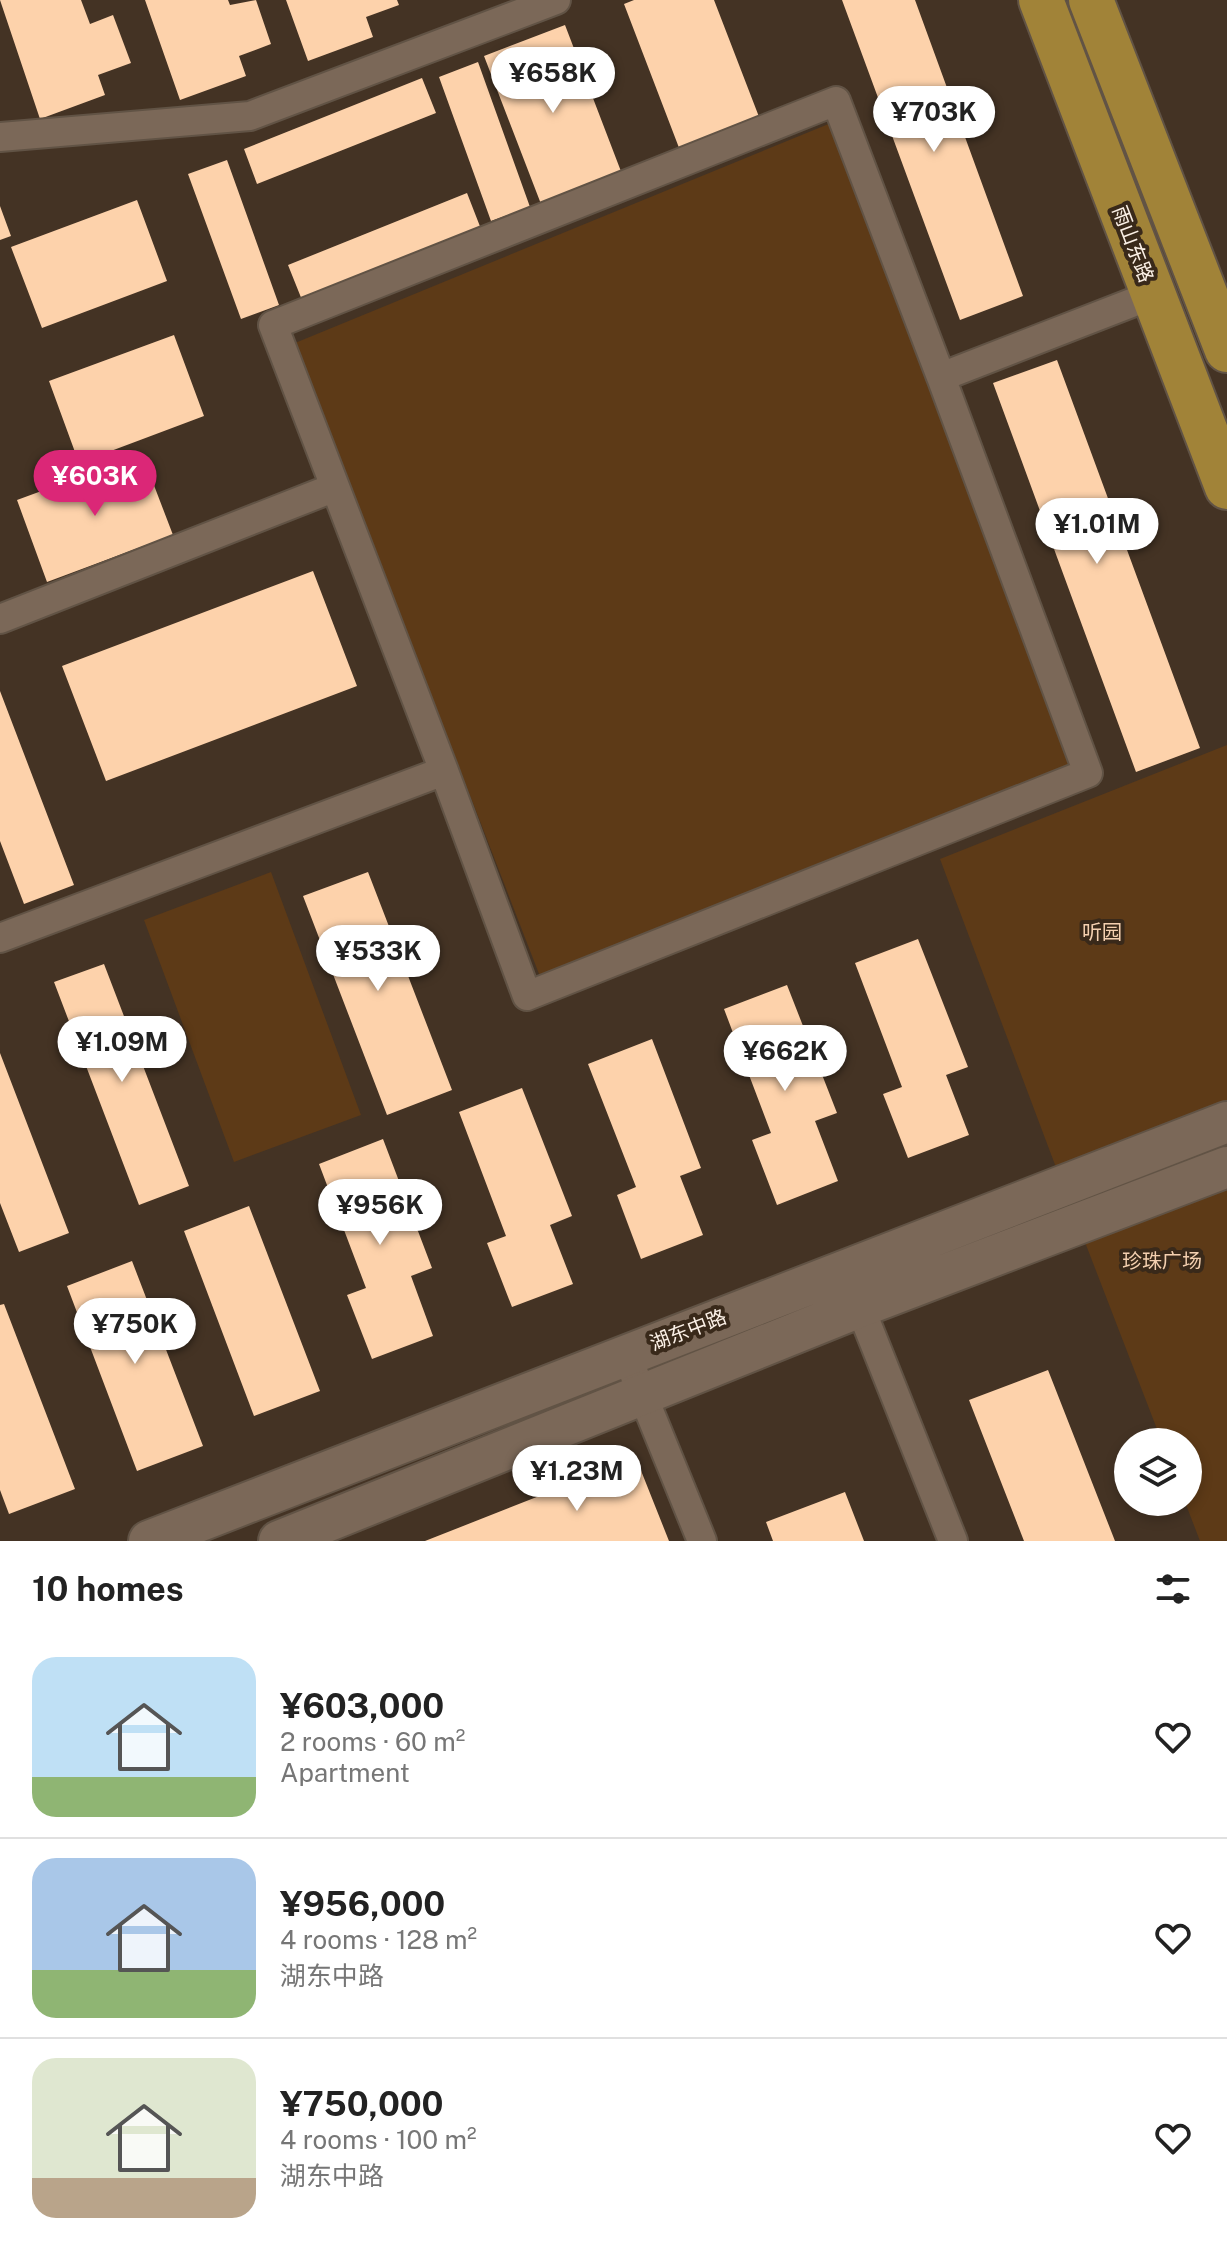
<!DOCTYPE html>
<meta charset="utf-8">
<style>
:root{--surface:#fff;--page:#f2f2f2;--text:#222;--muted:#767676;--line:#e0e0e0;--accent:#db2777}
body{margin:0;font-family:"Public Sans","Noto Sans SC",sans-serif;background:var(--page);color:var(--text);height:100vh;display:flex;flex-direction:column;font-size:30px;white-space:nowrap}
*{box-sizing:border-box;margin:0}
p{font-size:26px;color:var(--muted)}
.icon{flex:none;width:44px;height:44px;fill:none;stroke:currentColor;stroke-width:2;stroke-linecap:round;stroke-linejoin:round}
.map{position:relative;height:1541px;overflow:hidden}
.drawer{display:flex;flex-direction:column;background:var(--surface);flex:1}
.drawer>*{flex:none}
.fabs{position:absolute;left:1114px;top:1428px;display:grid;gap:16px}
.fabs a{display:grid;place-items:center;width:88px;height:88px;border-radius:50%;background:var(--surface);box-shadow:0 4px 12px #0003;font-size:40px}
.price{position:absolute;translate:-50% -68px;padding:0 18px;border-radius:28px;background:#fff;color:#222;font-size:26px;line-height:52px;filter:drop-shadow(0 2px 4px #0008)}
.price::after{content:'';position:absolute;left:50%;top:48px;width:24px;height:18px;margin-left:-12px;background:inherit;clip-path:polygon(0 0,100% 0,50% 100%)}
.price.active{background:var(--accent);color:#fff}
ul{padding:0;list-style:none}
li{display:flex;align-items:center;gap:24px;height:200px;padding:0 32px}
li+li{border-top:2px solid var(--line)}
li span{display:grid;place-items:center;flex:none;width:224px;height:160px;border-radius:24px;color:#555}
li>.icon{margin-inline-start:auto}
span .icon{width:96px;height:96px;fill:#fffc;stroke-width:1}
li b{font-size:34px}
h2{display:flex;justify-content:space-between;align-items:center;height:96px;padding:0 32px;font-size:34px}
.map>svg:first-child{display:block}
.green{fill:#5d3a17}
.building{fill:#fdd2ab}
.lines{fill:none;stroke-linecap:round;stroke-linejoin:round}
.minor-casing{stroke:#615345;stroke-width:32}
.secondary-casing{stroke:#615345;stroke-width:44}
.primary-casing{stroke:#615345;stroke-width:48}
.minor{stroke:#7b6858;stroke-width:28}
.secondary{stroke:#7b6858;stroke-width:40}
.primary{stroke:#a18338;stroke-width:44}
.labels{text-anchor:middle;stroke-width:8;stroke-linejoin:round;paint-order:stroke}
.street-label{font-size:20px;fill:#fcf1e7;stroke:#39291a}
.park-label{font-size:20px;fill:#f4d0b0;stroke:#39291a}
</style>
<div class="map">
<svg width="1227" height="1541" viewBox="0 0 1227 1541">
<rect width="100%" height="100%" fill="#443324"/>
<path class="green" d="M831,123L1073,767L541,979L295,343Z
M1227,745V1122L1063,1186L940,859Z
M271,872L361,1115L234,1162L144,920Z
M1227,1167V1541H1200L1185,1502H1188V1442H1162L1078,1224Z"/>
<path class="building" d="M0,0H81L90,24L113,15L131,63L98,75L105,95L40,119Z
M145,0H228L230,5L256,0L271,44L239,56L246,76L180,100Z
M286,0H397L399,5L366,17L373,37L308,61Z
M634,0H714L761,122L681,153L624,4Z
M842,0H915L1023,296L960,320Z
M565,25L622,174L541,204L484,56Z
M478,62L530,207L491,221L439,77Z
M422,78L436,113L257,184L244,149Z
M227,160L279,305L241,319L188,174Z
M467,193L481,229L302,300L288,265Z
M137,200L167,281L42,328L11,247Z
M0,206L11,236L0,240Z
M174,335L204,416L79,463L49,381Z
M1057,360L1200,748L1136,772L993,383Z
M142,454L173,535L47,582L17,500Z
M313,571L357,686L106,781L62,666Z
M0,691L74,885L24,904L0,841Z
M368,872L452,1090L387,1115L303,896Z
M918,939L968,1067L946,1075L969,1135L908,1158L883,1094L902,1087L855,963Z
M104,964L189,1186L139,1205L54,982Z
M787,985L837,1113L815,1121L838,1181L777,1205L752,1140L771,1133L724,1009Z
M652,1039L701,1168L680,1176L703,1235L641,1259L617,1195L636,1187L588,1064Z
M0,1053L69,1233L19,1252L0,1203Z
M522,1088L572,1216L550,1225L573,1284L512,1307L487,1243L506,1236L459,1112Z
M383,1139L432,1268L411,1276L433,1336L372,1359L347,1295L366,1288L319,1164Z
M249,1206L320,1391L254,1416L184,1231Z
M132,1261L203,1446L137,1471L67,1286Z
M4,1304L75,1489L9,1514L0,1490V1305Z
M1048,1370L1115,1541H1024L969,1400Z
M636,1458L669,1541H425Z
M845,1492L864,1541H773L766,1522Z"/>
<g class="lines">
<defs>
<path id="minor" d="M0,137L250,116L556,0
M0,619L333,488
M444,771L273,325L836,101L941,377
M0,938L444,771L527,996L1088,773L941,377L1152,295
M860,1307L953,1541
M626,1354L702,1541"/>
<path id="secondary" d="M149,1541L1227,1122
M279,1541L860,1307L1227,1167"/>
<path id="primary" d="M1041,0L1227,487
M1091,0L1227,350"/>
</defs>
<use href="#minor" class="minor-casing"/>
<use href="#secondary" class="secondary-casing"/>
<use href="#primary" class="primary-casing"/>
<use href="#minor" class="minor"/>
<use href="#secondary" class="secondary"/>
<use href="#primary" class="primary"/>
</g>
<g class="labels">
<g class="street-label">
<text transform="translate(1133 244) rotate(69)" y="7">雨山东路</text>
<text transform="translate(688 1330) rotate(-21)" y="7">湖东中路</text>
</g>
<g class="park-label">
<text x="1102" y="939">听园</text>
<text x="1162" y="1268">珍珠广场</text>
</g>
</g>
</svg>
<div class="fabs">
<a><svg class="icon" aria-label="layers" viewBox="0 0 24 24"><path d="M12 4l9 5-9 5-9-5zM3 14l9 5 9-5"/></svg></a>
</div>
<b class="price" style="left:553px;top:115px">¥658K</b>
<b class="price" style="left:934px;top:154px">¥703K</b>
<b class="price active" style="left:95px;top:518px">¥603K</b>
<b class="price" style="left:1097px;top:566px">¥1.01M</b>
<b class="price" style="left:378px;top:993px">¥533K</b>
<b class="price" style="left:122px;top:1084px">¥1.09M</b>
<b class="price" style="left:785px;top:1093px">¥662K</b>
<b class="price" style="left:380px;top:1247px">¥956K</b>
<b class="price" style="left:135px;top:1366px">¥750K</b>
<b class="price" style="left:577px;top:1513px">¥1.23M</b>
</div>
<section class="drawer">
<h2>10 homes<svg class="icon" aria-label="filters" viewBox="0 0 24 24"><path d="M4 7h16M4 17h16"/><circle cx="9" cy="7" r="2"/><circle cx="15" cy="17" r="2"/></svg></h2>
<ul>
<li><span style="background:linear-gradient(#bfe0f5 75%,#8fb573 0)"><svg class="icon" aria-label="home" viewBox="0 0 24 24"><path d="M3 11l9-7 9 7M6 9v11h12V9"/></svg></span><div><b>¥603,000</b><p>2 rooms · 60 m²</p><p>Apartment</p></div><svg class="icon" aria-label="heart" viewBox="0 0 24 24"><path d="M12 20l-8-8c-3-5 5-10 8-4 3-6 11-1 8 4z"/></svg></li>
<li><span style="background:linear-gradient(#a9c7e8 70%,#8fb573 0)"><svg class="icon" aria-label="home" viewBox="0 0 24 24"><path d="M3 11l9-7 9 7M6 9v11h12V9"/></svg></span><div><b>¥956,000</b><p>4 rooms · 128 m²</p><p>湖东中路</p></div><svg class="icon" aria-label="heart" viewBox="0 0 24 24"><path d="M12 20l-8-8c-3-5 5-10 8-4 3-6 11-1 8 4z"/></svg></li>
<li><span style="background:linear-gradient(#dfe7d0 75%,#b9a48a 0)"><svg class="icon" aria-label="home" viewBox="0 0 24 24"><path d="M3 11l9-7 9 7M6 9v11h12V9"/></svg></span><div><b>¥750,000</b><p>4 rooms · 100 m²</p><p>湖东中路</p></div><svg class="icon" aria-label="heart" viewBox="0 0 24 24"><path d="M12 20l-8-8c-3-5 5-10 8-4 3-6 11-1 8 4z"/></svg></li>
</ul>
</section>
